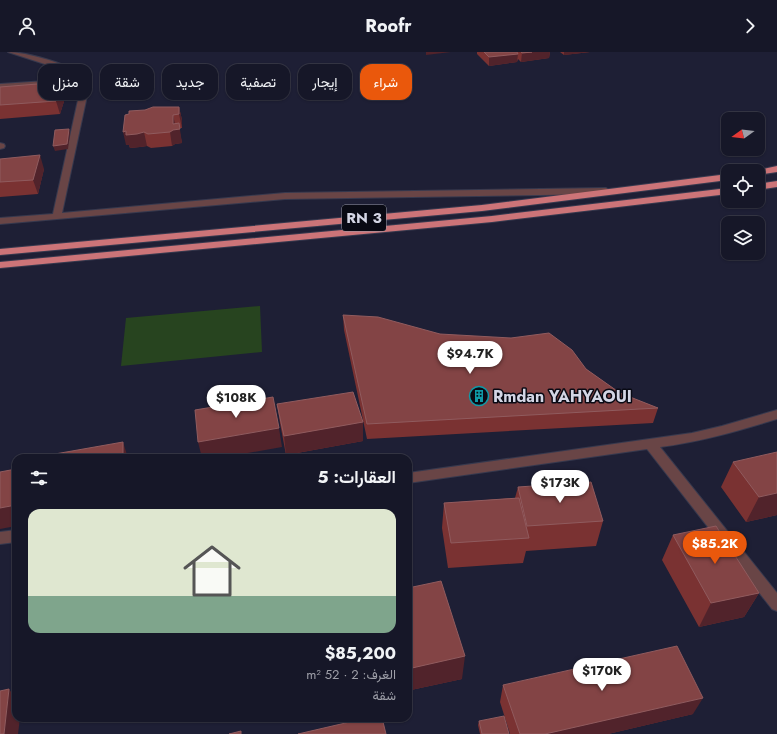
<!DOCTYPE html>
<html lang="ar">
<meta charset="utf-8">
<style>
:root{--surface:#161728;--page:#232434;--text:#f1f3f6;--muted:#9e9fa8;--line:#353645;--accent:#ea580c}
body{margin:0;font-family:Jost,Vazirmatn,sans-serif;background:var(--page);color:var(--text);direction:rtl;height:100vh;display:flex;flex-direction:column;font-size:15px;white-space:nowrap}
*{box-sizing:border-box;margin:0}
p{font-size:13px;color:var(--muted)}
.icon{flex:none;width:22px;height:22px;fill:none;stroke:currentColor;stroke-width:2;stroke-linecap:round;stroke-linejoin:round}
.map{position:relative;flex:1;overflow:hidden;direction:ltr}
.side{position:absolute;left:12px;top:402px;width:400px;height:268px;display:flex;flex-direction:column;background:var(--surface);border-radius:12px;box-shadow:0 1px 3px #0004,0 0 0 1px var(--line);direction:rtl}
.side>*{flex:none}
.guide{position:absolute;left:12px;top:12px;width:400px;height:36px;direction:rtl;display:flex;gap:8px}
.needle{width:26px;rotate:255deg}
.tools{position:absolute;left:721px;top:60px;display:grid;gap:8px}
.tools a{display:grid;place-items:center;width:44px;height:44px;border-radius:8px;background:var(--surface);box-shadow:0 1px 3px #0004,0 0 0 1px var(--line);font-size:20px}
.price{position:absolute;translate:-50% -34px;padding:0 9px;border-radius:14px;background:#fff;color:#222;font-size:13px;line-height:26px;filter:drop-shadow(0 1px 2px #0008)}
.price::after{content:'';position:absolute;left:50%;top:24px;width:12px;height:9px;margin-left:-6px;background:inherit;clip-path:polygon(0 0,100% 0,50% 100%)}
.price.current{background:var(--accent);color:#fff}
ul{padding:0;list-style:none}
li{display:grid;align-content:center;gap:8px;height:212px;padding:0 16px}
li span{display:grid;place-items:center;height:124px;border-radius:12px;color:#555}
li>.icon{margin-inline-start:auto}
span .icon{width:72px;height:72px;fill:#fffc;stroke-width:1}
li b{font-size:17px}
h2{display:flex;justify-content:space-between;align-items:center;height:48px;padding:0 16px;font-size:17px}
.chip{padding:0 14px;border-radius:12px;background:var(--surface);box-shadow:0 1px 3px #0004,0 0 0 1px var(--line);font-size:14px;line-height:36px}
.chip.current{background:var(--accent);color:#fff}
header{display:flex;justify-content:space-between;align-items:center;height:52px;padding:0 16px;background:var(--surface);font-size:18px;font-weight:700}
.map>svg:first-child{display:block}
.green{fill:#27441f}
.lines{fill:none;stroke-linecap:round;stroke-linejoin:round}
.lane-casing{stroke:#37394e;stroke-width:2}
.street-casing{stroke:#37394e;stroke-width:2}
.highway-casing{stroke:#37394e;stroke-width:2}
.lane{fill:#694546;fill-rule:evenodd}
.street{fill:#694546;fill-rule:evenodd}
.highway{fill:#cc7478;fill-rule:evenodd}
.wall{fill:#7a3232}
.shaded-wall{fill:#51232b}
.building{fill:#834445;stroke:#905b5e}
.labels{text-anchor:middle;stroke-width:3;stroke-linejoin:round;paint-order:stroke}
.shield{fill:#090a14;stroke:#9799a6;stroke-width:1}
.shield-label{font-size:15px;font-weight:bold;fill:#d4d6e5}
.poi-label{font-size:16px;font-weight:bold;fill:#d4d6e5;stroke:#090a14;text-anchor:start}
</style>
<header><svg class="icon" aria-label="forward" viewBox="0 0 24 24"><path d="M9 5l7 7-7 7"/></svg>Roofr<svg class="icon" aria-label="person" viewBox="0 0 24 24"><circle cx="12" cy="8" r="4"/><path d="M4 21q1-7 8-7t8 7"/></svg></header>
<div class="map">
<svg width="777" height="682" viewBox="0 0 777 682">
<rect width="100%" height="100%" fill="#1e1f35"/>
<path class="green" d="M260,254L262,300L121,314L126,266Z"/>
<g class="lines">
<defs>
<path id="lane" d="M0,91L4,92L5,94L4,96L0,97Z"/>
<path id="street" d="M8,0C25,0 71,12 82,24C86,29 87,33 88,39L62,161L285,141L606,136L611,139L606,142L285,147L0,172V166L53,162L80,39L79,31L0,36V32L77,27L54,15Z
M777,358V367C738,379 700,390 660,395L777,541V559L772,557L647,397L408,431V421L692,381L722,374Z
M16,478V490L0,492V480Z"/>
<path id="highway" d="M777,114V120L758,123V119H754Z
M728,122V128L482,159L0,203V197L482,153Z
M777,129V135L758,138V132Z
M728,136V142L492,170L0,216V210L492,164Z"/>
</defs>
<use href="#lane" class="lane-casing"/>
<use href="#street" class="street-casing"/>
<use href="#highway" class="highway-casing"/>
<use href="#lane" class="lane"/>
<use href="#street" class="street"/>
<use href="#highway" class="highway"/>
</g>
<path class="wall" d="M477,0H550L549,6L521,10L518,7L517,10L489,14L477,2Z
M560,0H590L564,3Z
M0,35L66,43L60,62L0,67Z
M179,55L182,68V76H179L182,91L175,92L172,94L151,96L147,94L140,95L130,96L129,93H126L145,58Z
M0,107L44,117L38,142L0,145Z
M343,263L440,282L586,317L620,341L658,356L653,371L367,387L344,278Z
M277,352L363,370V389L286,403L280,371Z
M733,410L777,463L746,470L721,435Z
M518,435L603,469L596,494L526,499L523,511L448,516L442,476L444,451L515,446Z
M673,483L759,541L744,565L699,575L662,508Z
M408,536L462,627L411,638L408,628Z
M503,633L693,662L608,682H510L500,650Z
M479,669L509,682H480L478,673Z"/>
<path class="shaded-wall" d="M426,0H451L426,3Z
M532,0H550L549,6L521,10L522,1Z
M564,0H590L564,3Z
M518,2L517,10L489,14V5Z
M62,30L66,43L60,62L56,49Z
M179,55L182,68V76L179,62Z
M173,63L176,76L179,71L182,91L175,92L172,94L170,80L173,78Z
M69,77L70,81L68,97L55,99L53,94Z
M126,79L144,80L147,94L140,95L130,96L129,93H126L123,80Z
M40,103L44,117L38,142L33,128Z
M363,370V389L286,403L284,384Z
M279,376L282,395L220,406H202L198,390Z
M123,390L128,406H123Z
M777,441V463L746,470L759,445Z
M16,453V474L0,477V456Z
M759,541L744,565L699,575L711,551Z
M16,565V572L12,566Z
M465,604L462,627L411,638L412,616Z
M9,637L16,647V666H20L18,682H4Z
M703,646L693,662L608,682H545Z"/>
<path class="building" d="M484,0H517L518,2L489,5Z
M521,0H532L522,1Z
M62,30L56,49L0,53V35Z
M153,55H179V62L173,63V72L179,71L180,77L173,78L170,80L148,82L144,80L137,82L126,83V79L123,80L125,63L129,62V59L145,58Z
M69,77L67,92L53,94L55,78Z
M40,103L33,128L0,130V107Z
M343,263L378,265L440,282L511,286L549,281L572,298L586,317L620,341L658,356L367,372Z
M353,340L363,370L284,384L277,352Z
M273,345L279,376L198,390L195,358Z
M123,390V406H38V405Z
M777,400V441L759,445L733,410Z
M16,417V453L0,456V420Z
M591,430L603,469L527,474L518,435Z
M519,446L529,486L451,491L444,451Z
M716,474L759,541L711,551L673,483Z
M441,529L465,604L412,616L408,602V536Z
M16,530V565L12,566Z
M677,594L703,646L545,682H520L503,633Z
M9,637L4,682H0V639Z
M504,664L509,682H482L479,669Z
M367,666H382L386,682H298Z
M241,679V682H229Z"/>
<defs>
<symbol id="building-ring" viewBox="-11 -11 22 22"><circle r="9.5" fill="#090a14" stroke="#0f9aa8" stroke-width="1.5"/><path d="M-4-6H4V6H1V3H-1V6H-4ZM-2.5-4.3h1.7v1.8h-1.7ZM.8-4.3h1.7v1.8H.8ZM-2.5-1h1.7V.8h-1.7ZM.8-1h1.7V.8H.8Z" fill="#0f9aa8"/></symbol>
</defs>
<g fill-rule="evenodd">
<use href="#building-ring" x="468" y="333" width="22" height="22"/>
</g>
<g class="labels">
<rect class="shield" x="342" y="153" width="44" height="26" rx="3"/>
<g class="shield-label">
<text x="364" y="171">RN 3</text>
</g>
<g class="poi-label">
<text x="493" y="350">Rmdan YAHYAOUI</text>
</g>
</g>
</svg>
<div class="tools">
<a><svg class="needle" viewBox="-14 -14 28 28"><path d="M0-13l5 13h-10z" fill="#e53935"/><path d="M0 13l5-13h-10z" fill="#9e9fa8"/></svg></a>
<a><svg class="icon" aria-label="locate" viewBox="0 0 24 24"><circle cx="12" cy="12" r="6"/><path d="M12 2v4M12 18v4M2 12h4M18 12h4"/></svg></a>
<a><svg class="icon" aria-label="layers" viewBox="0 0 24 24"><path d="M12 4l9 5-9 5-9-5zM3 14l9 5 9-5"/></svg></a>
</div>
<b class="price" style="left:470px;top:323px">$94.7K</b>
<b class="price" style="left:236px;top:367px">$108K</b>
<b class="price" style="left:560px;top:452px">$173K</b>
<b class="price current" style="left:715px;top:513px">$85.2K</b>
<b class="price" style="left:602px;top:640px">$170K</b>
<div class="guide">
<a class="chip current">شراء</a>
<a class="chip">إيجار</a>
<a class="chip">تصفية</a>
<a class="chip">جديد</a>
<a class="chip">شقة</a>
<a class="chip">منزل</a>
</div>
<section class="side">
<h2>العقارات: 5<svg class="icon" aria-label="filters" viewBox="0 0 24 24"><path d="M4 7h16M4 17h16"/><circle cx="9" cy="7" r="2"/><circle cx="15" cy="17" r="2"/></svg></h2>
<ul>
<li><span style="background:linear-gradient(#dfe7d0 70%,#7fa58c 0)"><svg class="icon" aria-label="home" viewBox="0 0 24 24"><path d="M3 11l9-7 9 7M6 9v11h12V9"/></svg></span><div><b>$85,200</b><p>الغرف: 2 · 52 m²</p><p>شقة</p></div></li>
</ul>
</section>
</div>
